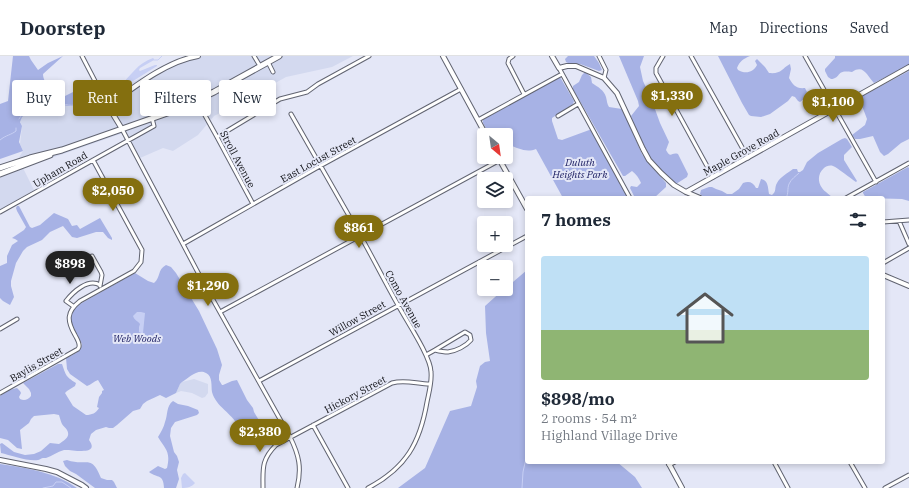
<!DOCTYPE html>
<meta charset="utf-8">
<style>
:root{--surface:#fff;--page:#f6f6f7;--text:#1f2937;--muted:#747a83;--line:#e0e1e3;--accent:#846f0f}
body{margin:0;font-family:"IBM Plex Serif",serif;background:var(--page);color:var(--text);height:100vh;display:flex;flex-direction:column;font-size:15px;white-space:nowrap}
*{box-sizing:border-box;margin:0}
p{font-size:13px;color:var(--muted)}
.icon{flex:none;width:22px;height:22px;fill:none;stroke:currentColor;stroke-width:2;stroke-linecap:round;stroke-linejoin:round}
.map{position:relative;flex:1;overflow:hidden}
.details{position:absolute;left:525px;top:140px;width:360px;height:268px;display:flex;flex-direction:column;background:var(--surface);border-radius:4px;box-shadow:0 2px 6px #0003}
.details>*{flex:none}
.top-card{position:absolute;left:12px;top:24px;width:380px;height:36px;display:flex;gap:8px}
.needle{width:26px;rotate:151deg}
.tools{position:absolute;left:477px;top:72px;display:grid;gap:8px}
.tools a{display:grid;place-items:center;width:36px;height:36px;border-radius:4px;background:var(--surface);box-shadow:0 2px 6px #0003;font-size:20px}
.price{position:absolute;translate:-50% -34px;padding:0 9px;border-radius:14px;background:var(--accent);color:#fff;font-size:13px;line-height:26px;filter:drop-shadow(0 1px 2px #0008)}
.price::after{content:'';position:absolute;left:50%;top:24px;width:12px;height:9px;margin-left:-6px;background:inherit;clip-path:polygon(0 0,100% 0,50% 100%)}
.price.current{background:#222;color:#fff}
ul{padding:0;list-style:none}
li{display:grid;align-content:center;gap:8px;height:212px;padding:0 16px}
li+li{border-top:1px solid var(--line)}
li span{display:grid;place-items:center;height:124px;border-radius:4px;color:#555}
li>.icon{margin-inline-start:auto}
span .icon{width:72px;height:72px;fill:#fffc;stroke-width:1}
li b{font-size:17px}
h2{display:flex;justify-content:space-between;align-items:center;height:48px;padding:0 16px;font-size:17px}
.pill{padding:0 14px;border-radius:4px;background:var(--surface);box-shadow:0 2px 6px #0003;font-size:14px;line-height:36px}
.pill.current{background:var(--accent);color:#fff}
header{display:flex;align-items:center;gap:24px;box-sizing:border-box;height:56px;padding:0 20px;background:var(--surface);border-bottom:1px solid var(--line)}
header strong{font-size:19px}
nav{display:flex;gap:22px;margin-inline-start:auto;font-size:14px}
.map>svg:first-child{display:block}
.built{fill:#d3d9ef}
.green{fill:#a7b2e5}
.water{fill:#c7cff4}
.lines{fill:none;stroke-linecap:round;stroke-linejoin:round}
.stream{stroke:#c7cff4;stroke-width:1}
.street-casing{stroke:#616471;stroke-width:5}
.secondary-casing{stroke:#616471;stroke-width:6}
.highway-casing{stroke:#616471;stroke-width:7}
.street{stroke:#fff;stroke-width:3}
.secondary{stroke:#fff;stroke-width:4}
.highway{stroke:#fff;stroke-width:5}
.labels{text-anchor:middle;stroke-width:4;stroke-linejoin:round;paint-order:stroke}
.street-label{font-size:10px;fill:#0f1015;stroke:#e4e7f7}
.park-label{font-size:10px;font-style:italic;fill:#1f2164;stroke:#e4e7f7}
</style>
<header>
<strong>Doorstep</strong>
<nav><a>Map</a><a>Directions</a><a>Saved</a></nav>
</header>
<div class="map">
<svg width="909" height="432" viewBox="0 0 909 432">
<rect width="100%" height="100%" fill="#e4e7f7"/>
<path class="built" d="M189,0H353L332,11L286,21L237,49L214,60L198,79L173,95L163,92L140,102L126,76L23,112L34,134L0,154V120L10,116L23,95L20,88L22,70L17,58L41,46L94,51L110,43L130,27Z
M194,323L208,328V337L205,341L202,342L192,337L181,335L176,337L180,328L182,326Z"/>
<path class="green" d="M13,0H29L31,4L38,14L48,7L63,0L43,18C43,29 56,36 65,40L91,27L95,31L98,39L77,50H68L59,48H43L30,55L22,61L20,66L22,70L19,86L23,95L0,103V48L8,45Z
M568,0H594L599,7L602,14L599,15L580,8L568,7L566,6L565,3Z
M619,0H644L640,11L643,25L651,42L660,67L669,86L666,94C671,103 671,96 678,98L688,118L687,121L676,128C668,121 660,114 653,106C643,93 636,76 631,60L639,50L638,45Z
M718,0H750C743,3 740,5 737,12L738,14C745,18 753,17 757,9L755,5L757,3L765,11L769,17C782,18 781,13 790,8L791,13L789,22C793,29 796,33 805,32L807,36L804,41V43L800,46L798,45L795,41L792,40L788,45L770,58L761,61L751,60L749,59L742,47Z
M835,0H909V9L874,27C867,20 864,8 852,16C835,13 842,22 831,23L828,21L825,15V13L835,2Z
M909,15V83L901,87L888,98L884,100L880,96L873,80L860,83H855L852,79L865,69L867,63L859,42Z
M585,16L591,21L592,27C598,31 604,34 606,41C607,45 607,48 609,51L622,53L623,54L642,98L647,105L666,127V131L654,142H635L630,132L631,130L637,131L641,127C639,122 636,118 632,115L625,120H623L573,33V30L579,26L582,19Z
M560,21L574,45L573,48L552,62V65L558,83L562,84L592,73L630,142H563L536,93C526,97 518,92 509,89L506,90V79H490L483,67V64L486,62L558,22Z
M845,82L847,83L852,91L844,99V104L857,125L856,126C850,122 838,112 833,110C830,109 826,110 824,112C816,119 818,130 826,136C828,138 831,140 833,142H708L702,140L700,138L701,134L709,131H712L716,133L722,135L727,138H732L739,133L743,127C749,125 753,126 756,132H758L761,123C768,124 768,131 769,138L772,139C777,135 774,132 777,127C780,121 788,117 793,113H797L798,116H800L803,114L807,106L818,97L842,83Z
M908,111L909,112V145L902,143L866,142L863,137V136Z
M17,150H19L30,171L32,172L40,169L54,157L68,163L72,170L77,169L80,173L100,162L112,182V184L108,182L103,176H96L77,182L72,181L63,170L50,176L42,184L27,191L23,195L16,207L11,225V230L14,241L10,249L3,245L0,242V210L7,207V200L12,189L18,185L15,183L12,182L24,174L26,171L17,155L16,152Z
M166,209L171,211L176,217L199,255L217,293L222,309L219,319V324L222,329H223L232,325L237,324L247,344L253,352L254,356L260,366V369C256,374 248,379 242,379C240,376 240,373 238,370C232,357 216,351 212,336C211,331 213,320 206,317C198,312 188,322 182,326L180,328L176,337L166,342L160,339L147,345L143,348L140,353L133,355L117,369L113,372H109L106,371L96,374L91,378L89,384C101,401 70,393 64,394C57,396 52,400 46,402C45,402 44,402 43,402C42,402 39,404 38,404C29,406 10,399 1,397L0,388L2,387L14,396L25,399L34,398L41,395L50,387L59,388C64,384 71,381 67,374C66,372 63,370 62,368C61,366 60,362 59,359L54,358L34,360L31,363L29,367L20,374L22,393L17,392L8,384L0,382V340L9,334L17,332L20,335L21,337L19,341L20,343C24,345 28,344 31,340V337L29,333L23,327L58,308H62C66,319 65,320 76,327L75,330L67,335L65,337L73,350L86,359C92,359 96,357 99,352L97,351L99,341L102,337V335L104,334L98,324C94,325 91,329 87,330L70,318L67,313L66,302C73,299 81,296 82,288C74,273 63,261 80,248L135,217L148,225L154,227C161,221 157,214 166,209Z
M527,214V406H617L635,421L642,432H398L425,412L450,355L471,350L477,331L476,325L480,310L485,306L490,305L486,277L485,250L504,233H506V232Z
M173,345L178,348L188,350L198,354L199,357L197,359L175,366L171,372L170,380L174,396L177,400L179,406L177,414L179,423L176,432H164C163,417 158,423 149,416L158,410L165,413L167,412C171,395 165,393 158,381C161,376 164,371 165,366C168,359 166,350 173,345Z
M67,404C87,411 91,397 101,422L107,424H112L114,426L117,432H95L76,418L70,415L65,410L63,405Z
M0,408C26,412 55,416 77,432H0Z"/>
<path class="water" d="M153,2L154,3V4L140,12L139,14L140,15L155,9H157V10L122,32L120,31L121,29C131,19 138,7 153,2Z
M137,256H141L145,257L143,277H141L139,276V271L140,268C138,265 134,264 133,260Z
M185,417L195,427C192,431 187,432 182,432L181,422L183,418Z"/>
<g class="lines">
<path class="stream" d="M154,4H158L162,0
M105,38C112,38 115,35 120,31
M19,63C23,56 28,54 32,49C48,30 56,52 75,49C84,48 87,36 97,38
M0,84C6,79 11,79 16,75V72
M786,142C789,137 787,133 789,128C791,123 796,120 799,117
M43,432L53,430L56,426H62L71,432
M522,432L523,416L527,398"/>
<defs>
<path id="street" d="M82,0L108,50
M254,0L260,10
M513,0L509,3L508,7L524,38
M599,0L606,14L604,22
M663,0L656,12V17L713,121
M691,0L748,102
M805,0L876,126
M268,6L273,16
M559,12L630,142
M197,45L217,81L253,148
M291,58C314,99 337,139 360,179C373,202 385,226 398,249C406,264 431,301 431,316C432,326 429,336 427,346C420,387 406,412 368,432
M558,60L578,48
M478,64L562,18
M122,73L203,226L290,381C299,399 302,412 297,432
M217,81L280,43L307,36L318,28L369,0
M846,142L909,107
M0,156L154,70L152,62
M899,165L909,188
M883,166L909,164
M183,188L320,110L461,33
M92,200L101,216L102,219L100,230
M883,207L909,192
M73,250L66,245C73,236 88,222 100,229
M220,256L500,104
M0,273L17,263
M426,299L435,294L465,276L470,279L471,284C466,290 456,295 448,296C444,296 439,295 435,294
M259,325L527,180
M0,337L78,293L79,291C80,287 77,283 75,279C67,265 66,256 80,245L134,215L141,206L142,194L93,104
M313,369L348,432
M774,406L788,432
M850,406L865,432
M669,409L675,406
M263,432C263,413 261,404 276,389L392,327C405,323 417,328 430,328
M885,432L909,419"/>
<path id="secondary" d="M443,0L486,79
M552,0L559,12L567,10H576L604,22L617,37L643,93L649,104L661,117L674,129L686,136L700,142
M122,73L108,50C134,31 167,5 198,0
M498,101L527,153
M686,136L909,11
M883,219L909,230
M0,404L46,413L57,416L82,429L86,432
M668,406L682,432"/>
<path id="highway" d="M0,112L30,102L62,94L176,54L214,36L279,0
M0,118L50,99"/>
</defs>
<use href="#street" class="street-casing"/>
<use href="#secondary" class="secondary-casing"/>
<use href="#highway" class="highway-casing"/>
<use href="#street" class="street"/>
<use href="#secondary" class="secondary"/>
<use href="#highway" class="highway"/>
</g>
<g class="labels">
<g class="street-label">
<text transform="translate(741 96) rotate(-29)" y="4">Maple Grove Road</text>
<text transform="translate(238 103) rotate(62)" y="4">Stroll Avenue</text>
<text transform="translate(318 103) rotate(-29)" y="4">East Locust Street</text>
<text transform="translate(60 113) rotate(-30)" y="4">Upham Road</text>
<text transform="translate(404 243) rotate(61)" y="4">Como Avenue</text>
<text transform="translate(357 262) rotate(-29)" y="4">Willow Street</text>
<text transform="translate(36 308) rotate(-30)" y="4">Baylis Street</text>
<text transform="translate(355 338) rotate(-28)" y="4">Hickory Street</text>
</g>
<g class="park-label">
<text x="580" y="110">Duluth<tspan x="580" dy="12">Heights Park</tspan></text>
<text x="137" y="286">Web Woods</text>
</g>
</g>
</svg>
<div class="tools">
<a><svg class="needle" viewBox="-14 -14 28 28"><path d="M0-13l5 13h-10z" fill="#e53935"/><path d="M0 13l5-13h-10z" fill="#747a83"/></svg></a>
<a><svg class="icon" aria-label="layers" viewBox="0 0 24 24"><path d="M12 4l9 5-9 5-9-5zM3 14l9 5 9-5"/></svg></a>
<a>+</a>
<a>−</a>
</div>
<b class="price" style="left:672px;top:61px">$1,330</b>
<b class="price" style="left:833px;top:67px">$1,100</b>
<b class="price" style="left:113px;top:156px">$2,050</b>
<b class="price" style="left:359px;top:193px">$861</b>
<b class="price current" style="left:70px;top:229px">$898</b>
<b class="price" style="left:208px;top:251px">$1,290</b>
<b class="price" style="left:260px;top:397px">$2,380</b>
<div class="top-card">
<a class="pill">Buy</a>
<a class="pill current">Rent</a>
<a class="pill">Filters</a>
<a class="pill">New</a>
</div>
<section class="details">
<h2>7 homes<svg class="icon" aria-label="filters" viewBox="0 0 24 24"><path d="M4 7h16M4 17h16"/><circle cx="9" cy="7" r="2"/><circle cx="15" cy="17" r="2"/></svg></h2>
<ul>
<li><span style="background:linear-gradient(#bfe0f5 60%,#8fb573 0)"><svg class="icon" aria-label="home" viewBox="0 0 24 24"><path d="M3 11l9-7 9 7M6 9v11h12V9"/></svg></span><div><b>$898/mo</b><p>2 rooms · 54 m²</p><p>Highland Village Drive</p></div></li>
</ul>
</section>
</div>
